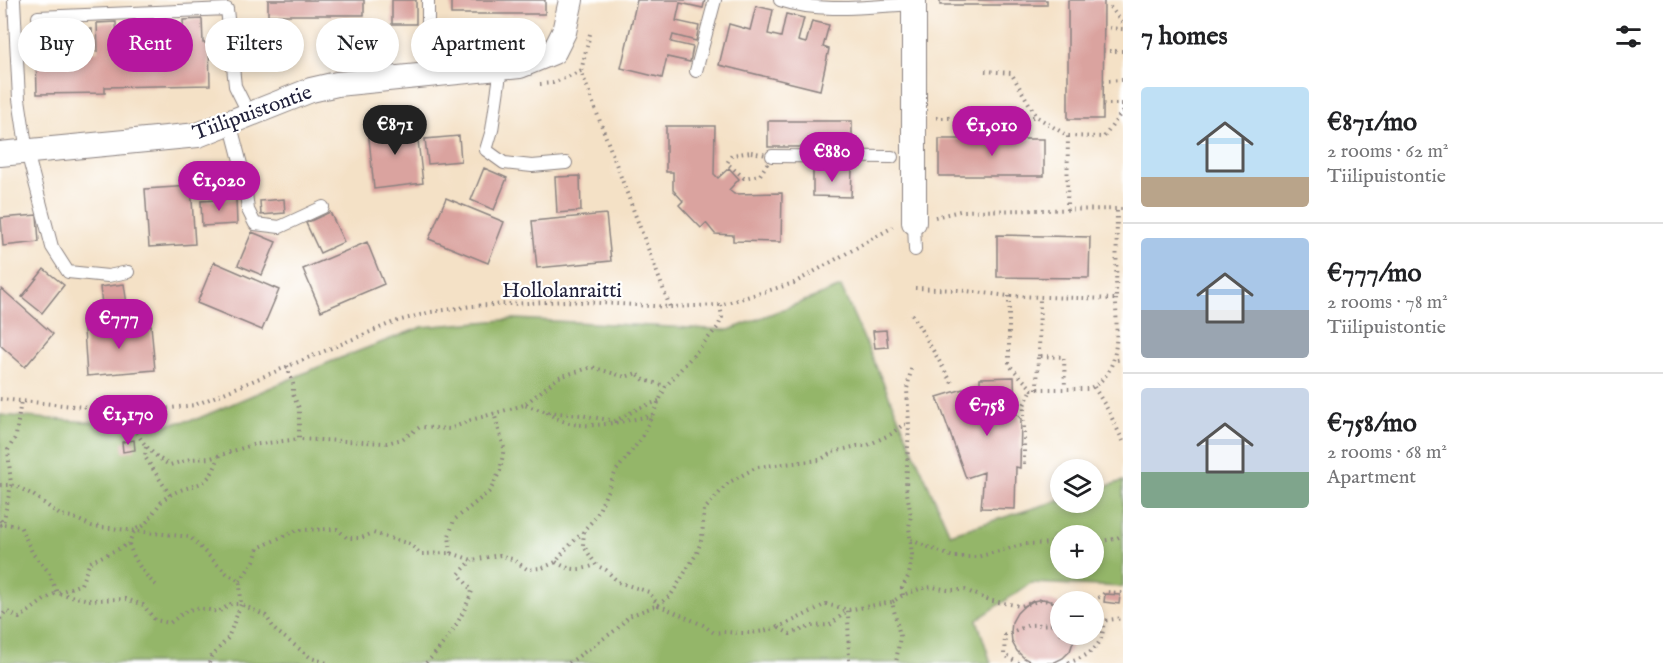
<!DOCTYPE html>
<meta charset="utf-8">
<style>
:root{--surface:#fff;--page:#f2f2f2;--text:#202124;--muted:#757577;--line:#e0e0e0;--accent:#b5179e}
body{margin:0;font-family:"IM FELL English",serif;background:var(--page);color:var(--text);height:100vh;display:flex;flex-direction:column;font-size:22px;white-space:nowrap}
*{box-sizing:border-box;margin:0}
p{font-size:20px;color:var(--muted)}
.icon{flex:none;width:33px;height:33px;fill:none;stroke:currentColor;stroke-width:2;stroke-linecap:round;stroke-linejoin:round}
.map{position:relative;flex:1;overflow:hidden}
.drawer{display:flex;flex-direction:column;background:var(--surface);width:540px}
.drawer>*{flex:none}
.top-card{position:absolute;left:18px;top:18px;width:570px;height:54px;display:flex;gap:12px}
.controls{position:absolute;left:1050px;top:459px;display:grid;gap:12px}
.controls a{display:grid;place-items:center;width:54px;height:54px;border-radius:50%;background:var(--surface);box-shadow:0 3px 9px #0003;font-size:30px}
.price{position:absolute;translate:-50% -51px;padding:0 14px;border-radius:21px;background:var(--accent);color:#fff;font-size:20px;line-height:39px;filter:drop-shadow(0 2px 3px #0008)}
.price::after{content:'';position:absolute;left:50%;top:36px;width:18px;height:14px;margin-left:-9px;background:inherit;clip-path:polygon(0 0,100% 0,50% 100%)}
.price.current{background:#222;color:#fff}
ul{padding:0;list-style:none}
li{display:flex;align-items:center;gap:18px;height:150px;padding:0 18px}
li+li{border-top:2px solid var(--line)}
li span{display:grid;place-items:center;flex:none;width:168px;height:120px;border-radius:6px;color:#555}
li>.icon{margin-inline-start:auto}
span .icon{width:72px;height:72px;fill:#fffc;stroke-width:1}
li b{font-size:26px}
h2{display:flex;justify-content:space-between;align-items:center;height:72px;padding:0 18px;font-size:26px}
.pill{padding:0 21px;border-radius:27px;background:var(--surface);box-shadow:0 3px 9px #0003;font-size:21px;line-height:54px}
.pill.current{background:var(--accent);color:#fff}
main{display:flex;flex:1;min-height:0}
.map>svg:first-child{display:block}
.forest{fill:#94b669;stroke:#5b6c52;stroke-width:1.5;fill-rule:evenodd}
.building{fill:#daa39f}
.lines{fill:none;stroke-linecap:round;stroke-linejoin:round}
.service-casing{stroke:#8b8280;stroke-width:14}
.minor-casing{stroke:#8b8280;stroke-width:26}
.path{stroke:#8b8280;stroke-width:4;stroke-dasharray:1.5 4.5;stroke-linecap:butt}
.service{stroke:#fff;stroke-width:12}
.minor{stroke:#fff;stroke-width:24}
.labels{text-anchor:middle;stroke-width:4.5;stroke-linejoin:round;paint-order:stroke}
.street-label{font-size:21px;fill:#22223b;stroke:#fff}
</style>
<main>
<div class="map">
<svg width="1123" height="663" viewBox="0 0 1123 663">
<rect width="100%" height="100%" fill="#fff"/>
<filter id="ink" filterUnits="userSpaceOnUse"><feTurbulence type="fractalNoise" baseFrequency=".0167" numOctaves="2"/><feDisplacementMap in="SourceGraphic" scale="12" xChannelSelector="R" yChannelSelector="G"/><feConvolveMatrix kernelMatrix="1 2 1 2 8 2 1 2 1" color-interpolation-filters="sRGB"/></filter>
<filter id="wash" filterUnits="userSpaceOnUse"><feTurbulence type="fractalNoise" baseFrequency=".008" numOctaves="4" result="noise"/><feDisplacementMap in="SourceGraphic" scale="24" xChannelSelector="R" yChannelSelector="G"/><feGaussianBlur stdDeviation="1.35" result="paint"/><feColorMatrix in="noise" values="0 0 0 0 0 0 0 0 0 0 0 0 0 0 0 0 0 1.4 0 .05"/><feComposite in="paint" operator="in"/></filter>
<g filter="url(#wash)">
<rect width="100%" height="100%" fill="#f4e1c6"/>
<path class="forest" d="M841,287L950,534L1060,500V502H1094V490L1123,481V587L1031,583L977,620L991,663H0V415L153,427L197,419L330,362L422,327L515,319L729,330ZM1060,536H1094V568H1060Z"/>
<g id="blocks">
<path class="building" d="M268,0H364V15H268Z
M392,0H416V24H392Z
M451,0H545V14H451Z
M637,0H705L703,8L680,3L676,21L699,26L696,41L673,35L671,42L693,47L690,62L667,57L662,78L621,68Z
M940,0H1047V5H940Z
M1068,0H1104L1103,119H1068Z
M756,6L773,10L768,34L781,37L786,14L804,18L798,41L806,43L812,21L829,25L823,47L829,49L820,90L719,65L729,24L750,30Z
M202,19L203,43H209L210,85L105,87V93L37,94L36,52H42V31L60,30V51H74V29H92V51H98L97,23L116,22L117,45H129L128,22H146V44H153L152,21H169V44L184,43L183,20Z
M768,121H852V147H768Z
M416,123L423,183L374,189L368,128Z
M666,126H715L714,174L718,178L729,168L739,179L729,190L734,194L782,193L781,242L733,241V235L715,234L706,223L701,228L679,205L683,201L673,190V172H666Z
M459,136L461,161L428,164L425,139Z
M939,139H1044V176H939Z
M484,168L507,178L494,210L471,200Z
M813,169L852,170L851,197L813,196Z
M580,176L581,211L557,213L555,177Z
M191,186L195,244L149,247L145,189Z
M446,198L504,222L488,263L429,239Z
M236,199L237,224L202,226L201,201Z
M284,199L285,213L261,215L260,201Z
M330,212L344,242L320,253L306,223Z
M606,214L611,261L537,268L532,221Z
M37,215L39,242L3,246L1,218Z
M252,232L276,242L262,275L238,265Z
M997,235L1090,237L1089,278L997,277Z
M367,242L384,284L321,311L303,269Z
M214,262L279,290L262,330L197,303Z
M44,269L64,285L42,313L22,297Z
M124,284L129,318L104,322L100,287Z
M2,289L53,334L25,367L0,345V291Z
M151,325L155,370L87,376L84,330Z
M886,330L888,347L875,348L873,331Z
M1014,377L1015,412L1021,419L1020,468L1016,467L1015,509L981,508L984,472L966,478L937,397L980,384V378Z
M134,440L135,450L123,452L122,442Z
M1105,594L1120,595L1119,604L1104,602Z
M1043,599L1060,604V634H1076L1070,651L1063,658L1053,663H1033L1024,658L1017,651L1012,642L1011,632L1012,622L1017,613L1024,606L1033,601Z"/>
</g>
</g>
<g filter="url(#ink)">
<use href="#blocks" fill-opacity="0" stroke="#8b8280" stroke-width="1.5"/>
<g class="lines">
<defs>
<path id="service" d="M14,0L19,99L27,152L52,247L68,272L108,276L128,272
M428,0V75
M780,0C823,14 871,6 914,4
M38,17L227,9L235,86L249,114
M501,68L492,130L486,150L504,163L532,166L566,163
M696,71L715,0
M230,122L244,176L248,210L255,224L280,227L323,207
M772,156L892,157
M914,222L915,250"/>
<path id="minor" d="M0,154L198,135L311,90L337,84L520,66L554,52L564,32L571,0
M914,222V0"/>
</defs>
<use href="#service" class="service-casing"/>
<use href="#minor" class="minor-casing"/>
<path class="path" d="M1110,7L1123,23
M1103,28L1123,29
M590,34L581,71L670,307
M1103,51H1123
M985,71L1011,73L1037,117L1068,136L1104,137L1122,112L1123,102
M1103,81L1123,80
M540,84L553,83L581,71
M1103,104H1123
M936,118L1036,117
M965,139L966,118
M1014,139L1016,117
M751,152L772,156L760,175L744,178L727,163L732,155Z
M1067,210L1068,136
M935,217L960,211L1123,209
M915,288L958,290L1009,296L1116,299L1117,209
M1009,296V365L1032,389H1088C1123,374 1116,333 1116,299
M720,305L722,317L718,327L666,386L641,439L616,471L596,517L584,530L583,545L596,565L606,570L618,582L649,592L658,605L671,595L697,553L702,538L704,510L728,483L757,467L820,460L833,452L857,446H866L891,434L904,424L909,425
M912,314L953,385
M1039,356L1040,296
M1117,360L1123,359
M287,366L293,384V395L299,408V439L387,443L402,439L420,427L450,429L471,420L524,405
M1094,387L1108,410L1123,441
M1037,389L1038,356L1064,357L1065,388
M0,399L126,411L156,410L195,405L394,322L431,312L472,306L566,301L670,307L720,305L794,283L893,227
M659,401L639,408L615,421L580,415L547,412L524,405L559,377L592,367L625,377L637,373L644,380L666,386
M126,411C136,434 147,453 170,465L190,459L211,458L252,445L299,439
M547,412C577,436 617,421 652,416
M146,447L145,457L170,495
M1024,464V405L1032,389
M0,485H11L20,488L33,495L60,515L72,517L92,526L190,537L227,574L240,581L241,604L266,616L275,630L311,658L327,663
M0,520L3,524L20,526L33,554L48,571L57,593C43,599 32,610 19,618L6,611L0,619
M0,525L3,524L11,485L8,450L16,436L21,400
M911,540L953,557H977L1025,544L1060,543
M1094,542L1115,539L1123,535
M129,544C134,560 144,575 157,586
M451,553L449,536L454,520L490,491L500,471L504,448L494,413
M556,562C572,572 580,570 596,565
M240,581L254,561L258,548L297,530L337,529L347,538H361L373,533L410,544L421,554L451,553L472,560L500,555L512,559L527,569L542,568L556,562L565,550L584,531
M903,595L902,588L909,575L912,555L909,527L911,516L906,487L909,425L907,389L912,365
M894,601L892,602L900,636L896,663
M1087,602L1102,596L1105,592L1121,593L1123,596
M1094,622L1123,618
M779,628L790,634L812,626L830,625L848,610L849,663
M209,663L211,657L228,638L241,604H231L218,612C193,606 190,607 170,623L155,620L143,605L126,599L89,600L57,593L81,584L90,562L129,544C130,540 132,534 135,531C137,527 139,529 143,526C152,518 157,504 167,497C193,480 209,493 219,455
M426,663C447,642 462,619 472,591L459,574L472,560
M569,663L617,629L629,616L658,605L703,625L714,633C726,631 731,633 742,633C773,634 800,617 826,604L848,610L892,602L903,595L922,588L933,587L948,590H965L992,601L1015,605L1021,606L1041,600L1060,602
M1019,663L1004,655L1005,635L1029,625L1060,624
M1068,663C1090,655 1105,646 1103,621"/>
<use href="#service" class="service"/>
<use href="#minor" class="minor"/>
</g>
</g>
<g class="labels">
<g class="street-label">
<text transform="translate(252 112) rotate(-20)" y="7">Tiilipuistontie</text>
<text x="562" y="297">Hollolanraitti</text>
</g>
</g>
</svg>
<div class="controls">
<a><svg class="icon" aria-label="layers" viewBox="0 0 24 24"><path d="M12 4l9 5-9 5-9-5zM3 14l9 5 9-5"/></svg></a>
<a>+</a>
<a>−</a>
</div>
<b class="price current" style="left:395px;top:156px">€871</b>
<b class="price" style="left:992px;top:157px">€1,010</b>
<b class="price" style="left:832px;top:183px">€880</b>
<b class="price" style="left:219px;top:212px">€1,020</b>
<b class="price" style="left:119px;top:350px">€777</b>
<b class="price" style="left:987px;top:437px">€758</b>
<b class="price" style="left:128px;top:446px">€1,170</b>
<div class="top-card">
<a class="pill">Buy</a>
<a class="pill current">Rent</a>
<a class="pill">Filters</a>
<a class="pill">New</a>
<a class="pill">Apartment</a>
</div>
</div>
<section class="drawer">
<h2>7 homes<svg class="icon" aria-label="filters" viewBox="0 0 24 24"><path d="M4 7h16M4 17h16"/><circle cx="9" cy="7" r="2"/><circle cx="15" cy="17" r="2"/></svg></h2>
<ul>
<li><span style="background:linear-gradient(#bfe0f5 75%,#b9a48a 0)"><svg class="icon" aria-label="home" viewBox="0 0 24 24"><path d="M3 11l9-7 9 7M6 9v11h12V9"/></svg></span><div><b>€871/mo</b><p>2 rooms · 62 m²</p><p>Tiilipuistontie</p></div></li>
<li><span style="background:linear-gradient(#a9c7e8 60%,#9aa5b1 0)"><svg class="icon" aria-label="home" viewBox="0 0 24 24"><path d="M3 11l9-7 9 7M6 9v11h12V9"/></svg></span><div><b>€777/mo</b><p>2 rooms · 78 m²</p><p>Tiilipuistontie</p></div></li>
<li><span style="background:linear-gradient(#c9d6e8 70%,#7fa58c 0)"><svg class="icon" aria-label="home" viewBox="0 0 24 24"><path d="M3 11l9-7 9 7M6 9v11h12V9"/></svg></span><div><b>€758/mo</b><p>2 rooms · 68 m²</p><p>Apartment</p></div></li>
</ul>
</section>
</main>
